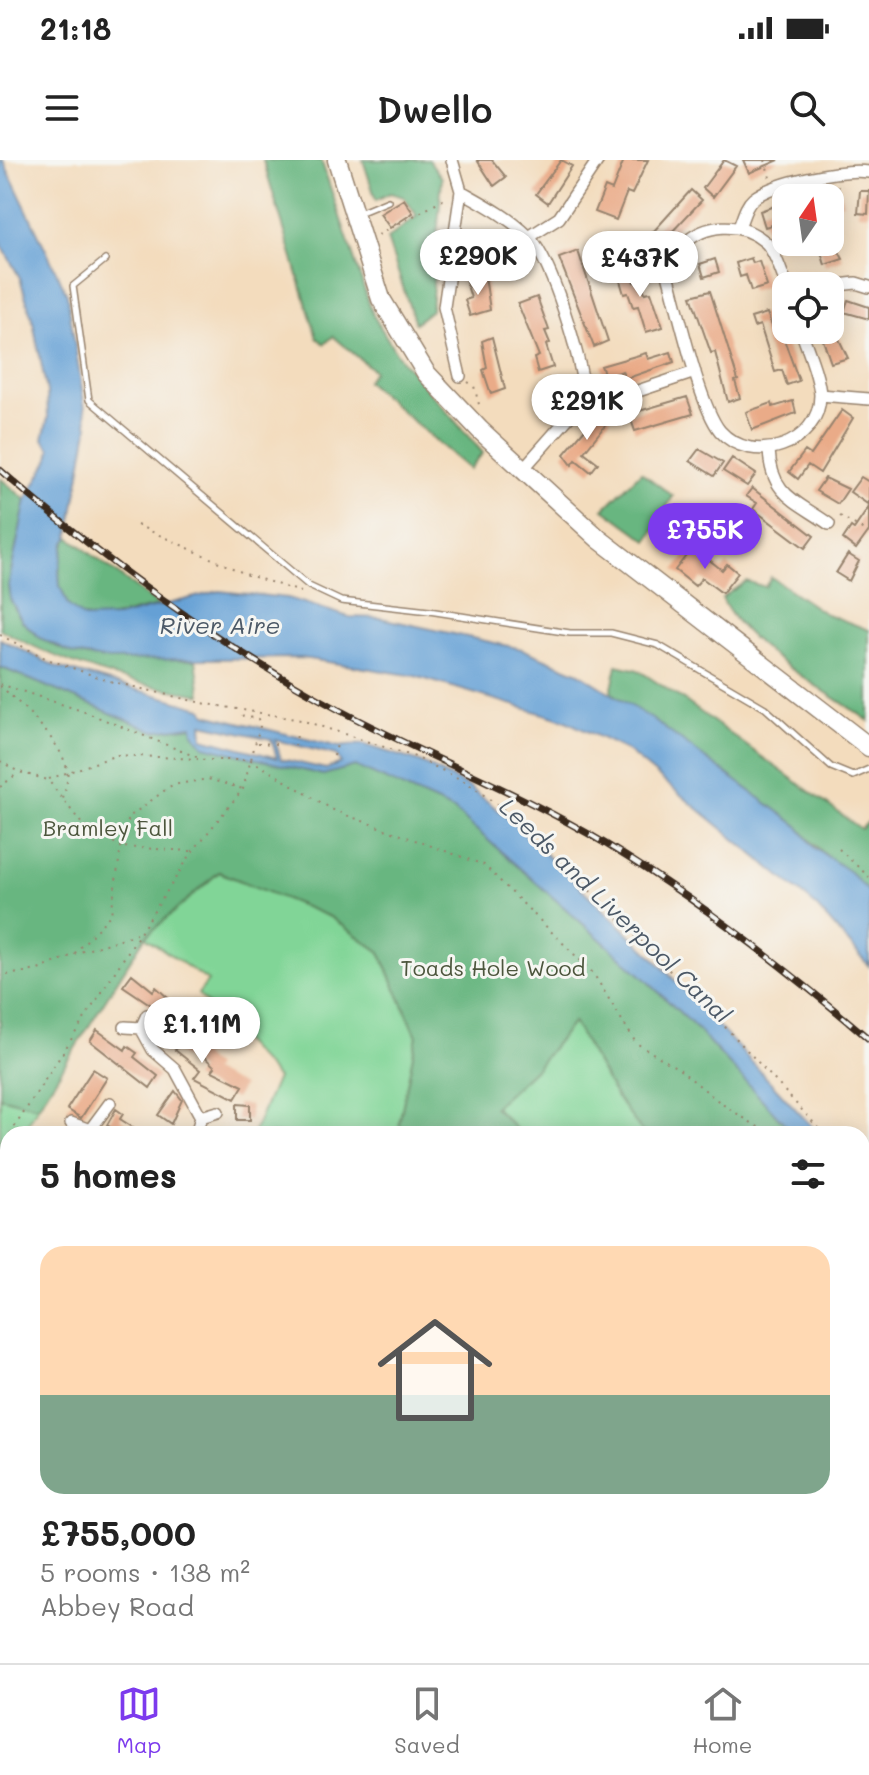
<!DOCTYPE html>
<meta charset="utf-8">
<style>
:root{--surface:#fff;--page:#f6f6f6;--text:#222;--muted:#767676;--line:#e0e0e0;--accent:#7c3aed}
body{margin:0;font-family:Mali,sans-serif;background:var(--page);color:var(--text);height:100vh;display:flex;flex-direction:column;font-size:30px;white-space:nowrap}
*{box-sizing:border-box;margin:0}
p{font-size:26px;color:var(--muted)}
.icon{flex:none;width:44px;height:44px;fill:none;stroke:currentColor;stroke-width:2;stroke-linecap:round;stroke-linejoin:round}
.map{position:relative;flex:1;overflow:hidden}
.side{position:absolute;left:0px;top:966px;width:870px;height:538px;display:flex;flex-direction:column;background:var(--surface);border-radius:24px 24px 0 0;box-shadow:0 4px 20px #0003}
.side>*{flex:none}
.needle{width:52px;rotate:13deg}
.controls{position:absolute;left:772px;top:24px;display:grid;gap:16px}
.controls a{display:grid;place-items:center;width:72px;height:72px;border-radius:16px;background:var(--surface);box-shadow:0 4px 20px #0003;font-size:40px}
.price{position:absolute;translate:-50% -68px;padding:0 18px;border-radius:28px;background:#fff;color:#222;font-size:26px;line-height:52px;filter:drop-shadow(0 2px 4px #0008)}
.price::after{content:'';position:absolute;left:50%;top:48px;width:24px;height:18px;margin-left:-12px;background:inherit;clip-path:polygon(0 0,100% 0,50% 100%)}
.price.active{background:var(--accent);color:#fff}
ul{padding:0;list-style:none}
li{display:grid;align-content:center;gap:16px;height:424px;padding:0 40px}
li+li{border-top:2px solid var(--line)}
li span{display:grid;place-items:center;height:248px;border-radius:24px;color:#555}
li>.icon{margin-inline-start:auto}
span .icon{width:144px;height:144px;fill:#fffc;stroke-width:1}
li b{font-size:34px}
h2{display:flex;justify-content:space-between;align-items:center;height:96px;padding:0 40px;font-size:34px}
.status{display:flex;justify-content:space-between;align-items:center;height:56px;padding:0 40px;background:var(--surface);direction:ltr}
.status svg{height:22px;fill:currentColor}
header{display:flex;justify-content:space-between;align-items:center;height:104px;padding:0 40px;background:var(--surface);font-size:36px;font-weight:600}
.tab-bar{display:flex;justify-content:space-around;align-items:center;height:112px;border-top:2px solid var(--line);background:var(--surface);font-size:22px;color:var(--muted)}
.tab-bar a{display:grid;justify-items:center;gap:4px}
.tab-bar .active{color:var(--accent)}
.map>svg:first-child{display:block}
.green{fill:#81d597;stroke:#5e805a;stroke-width:2}
.forest{fill:#68b680;stroke:#52704f;stroke-width:2}
.water{fill:#65a0d5;stroke:#50657a;stroke-width:2;fill-rule:evenodd}
.building{fill:#eaab88}
.lines{fill:none;stroke-linecap:round;stroke-linejoin:round}
.lane-casing{stroke:#97836e;stroke-width:8}
.street-casing{stroke:#97836e;stroke-width:14}
.secondary-casing{stroke:#97836e;stroke-width:19}
.primary-casing{stroke:#97836e;stroke-width:21}
.path{stroke:#97836e;stroke-width:2;stroke-dasharray:2 6;stroke-linecap:butt}
.lane{stroke:#fff;stroke-width:5}
.street{stroke:#fff;stroke-width:11}
.secondary{stroke:#fff;stroke-width:16}
.primary{stroke:#fff;stroke-width:18}
.rail-casing{stroke:#3b2a1e;stroke-width:7}
.rail{stroke:#f6f6f2;stroke-width:4;stroke-dasharray:12;stroke-linecap:butt}
.labels{text-anchor:middle;stroke-width:6;stroke-linejoin:round;paint-order:stroke}
.park-label{font-size:22px;fill:#4c553c;stroke:#f6f6f2}
.water-label{font-size:24px;font-style:italic;fill:#4c5967;stroke:#f6f6f2}
</style>
<div class="status"><b>21:18</b><svg viewBox="0 0 49 12"><path d="M0 12V9h3v3zM5 12V6h3v6zM10 12V3h3v9zM15 12V0h3v12zM26 1h20v11H26zM47 4h2v5h-2z"/></svg></div>
<header><svg class="icon" aria-label="menu" viewBox="0 0 24 24"><path d="M4 6h16M4 12h16M4 18h16"/></svg>Dwello<svg class="icon" aria-label="search" viewBox="0 0 24 24"><circle cx="10" cy="10" r="6"/><path d="M15 15l6 6"/></svg></header>
<div class="map">
<svg width="869" height="1503" viewBox="0 0 869 1503">
<rect width="100%" height="100%" fill="#f6f6f2"/>
<filter id="ink" filterUnits="userSpaceOnUse"><feTurbulence type="fractalNoise" baseFrequency=".0125" numOctaves="2"/><feDisplacementMap in="SourceGraphic" scale="16" xChannelSelector="R" yChannelSelector="G"/><feConvolveMatrix kernelMatrix="1 2 1 2 8 2 1 2 1" color-interpolation-filters="sRGB"/></filter>
<filter id="wash" filterUnits="userSpaceOnUse"><feTurbulence type="fractalNoise" baseFrequency=".006" numOctaves="4" result="noise"/><feDisplacementMap in="SourceGraphic" scale="32" xChannelSelector="R" yChannelSelector="G"/><feGaussianBlur stdDeviation="1.8" result="paint"/><feColorMatrix in="noise" values="0 0 0 0 0 0 0 0 0 0 0 0 0 0 0 0 0 1.4 0 .05"/><feComposite in="paint" operator="in"/></filter>
<g filter="url(#wash)">
<rect width="100%" height="100%" fill="#f3dcbd"/>
<path class="green" d="M219,712L330,757L380,792L417,876L399,964L409,974H253L277,918L198,834L208,821L145,777Z
M573,862L617,938L644,974H521L494,947L536,908Z
M0,937L38,947L22,974H8L6,1000L0,998Z
M869,1354V1503H760L770,1496H862V1360Z
M281,1496H339L347,1503H285Z"/>
<path class="forest" d="M263,0H321L373,155L398,196L483,293L469,309L366,221L374,211L333,176L325,184L317,178Z
M363,0H429L442,18L431,150L415,163L387,79L417,56L404,37L390,33L376,40Z
M641,312L673,336L648,381L604,349Z
M0,318L26,340L8,426C14,468 50,489 89,497L196,500L201,535C129,524 63,505 0,469Z
M69,377L159,446C125,450 71,482 60,425C58,410 60,390 69,377Z
M771,417L824,453L869,470V561C826,530 743,487 722,438L746,421L765,427Z
M617,505L638,510L688,543L861,669L869,661V732C845,710 818,692 798,666L611,532Z
M0,507L154,571L193,566L204,586L323,615L355,606L454,650L642,816L695,867L794,974H644L617,938L573,862L536,908L494,947L521,974H409L399,964L417,876L380,792L330,757L219,712L145,777L38,947L0,937Z
M862,1078L869,1090V1354L862,1360Z"/>
<path class="water" d="M0,0H3L67,134L88,268L69,377L64,384L59,411L60,426L68,445L84,458L117,457L219,431L288,438L349,457L381,458L522,489L579,513L652,559L798,666L815,688L850,712L869,732V806L814,744L791,725L626,590L564,560L415,516L302,498L109,500L73,494L40,478L22,461L10,439L8,426L26,340L49,299L51,289L43,279L48,258L47,232L33,162L20,118L0,82Z
M0,479L57,507L202,548L206,554L339,587L362,584L420,602L469,627L506,656L652,796L819,974H794L695,867L642,816L454,650L355,606L323,615L204,586L193,573L192,566L154,571L0,507ZM202,564L271,579L277,598L203,578ZM275,580L336,595L341,603L326,609L281,599Z"/>
<g id="blocks">
<path class="building" d="M477,0H492L506,17L494,26Z
M561,0L572,6L548,43L536,34Z
M624,0H648L632,34L627,32L616,60L595,52L605,27L612,30Z
M724,0L736,6L713,37L703,28Z
M743,0H779L749,13Z
M838,27L843,43L830,47V38H810Z
M691,30L702,40L654,91L644,82Z
M860,31H869L868,54L858,53Z
M404,39L413,53L390,68L380,54Z
M786,42L785,61L765,67L760,51Z
M492,82L493,87L509,82L515,102L484,112L476,87Z
M818,82H834L843,99L825,105Z
M578,91L608,181L594,187L559,98Z
M751,98L753,103L759,101L767,126L751,131L746,115L740,117L736,103Z
M715,99L719,112L704,117L700,104Z
M628,104L634,122L641,120L645,133L651,132L663,167L646,172L638,146L633,147L628,133L624,134L616,107Z
M485,116L490,150L470,156L465,140L471,138L466,122Z
M710,131L738,220L735,221L740,238L728,242L715,192L711,193L691,136Z
M537,137L549,170L545,171L550,183L546,185L553,207L538,212L534,198L539,196L518,144Z
M848,140L869,147V159L844,152Z
M767,153L772,166L778,163L799,221L787,225L782,210L775,212L760,165L754,167L751,158Z
M837,175L848,198L831,203L823,180Z
M492,177L505,229L491,234L483,210L487,208L482,181Z
M671,192L674,202L625,219L622,211L606,218L601,206L646,193L648,199Z
M687,237L693,254L635,271L629,254Z
M793,241L796,253L752,270L746,252L772,243L773,247Z
M601,250L611,258L584,292L598,303L591,312L576,300L572,305L564,294Z
M842,250L853,258L820,313L808,305L798,319L789,312L805,291L811,295Z
M699,289L723,303L714,316L690,301Z
M732,298L756,314L747,326L723,311Z
M861,317L869,322V345L850,332Z
M825,318L848,329L838,344L816,331Z
M752,328L814,376L805,388L753,349L757,343L746,336Z
M869,347V371L856,389L843,379L851,367L854,369Z
M693,387L722,410L727,404L738,413L722,433L702,418L695,426L675,410Z
M848,394L859,401L849,421L836,413Z
M132,814L153,831L156,827L180,849L172,859L123,826Z
M175,862L184,868L180,874L215,907L212,911L243,926L235,939L194,918L200,910L175,890L179,886L168,878L170,875L166,872Z
M97,870L125,890L127,886L137,893L134,897L158,916L150,928L90,881Z
M93,909L107,918L81,958L67,949Z
M175,931L182,940L171,964L158,955Z
M237,944L250,945V960H237Z
M116,949L123,954L120,959L143,974H120L107,965Z"/>
</g>
</g>
<g filter="url(#ink)">
<use href="#blocks" fill-opacity="0" stroke="#97836e" stroke-width="2"/>
<g class="lines">
<defs>
<path id="lane" d="M359,53L388,41
M105,100L73,126L89,240L309,426L341,441L429,451L570,473H611L658,485L765,548L831,607L853,616L869,609"/>
<path id="street" d="M452,0L461,31L444,147L460,216
M461,31C484,44 509,57 528,76C553,102 580,196 584,232
M739,67C743,58 745,46 753,39C773,22 844,8 869,12
M529,77L559,58L598,0
M787,126C781,113 775,89 764,81C740,61 705,63 683,85C676,92 672,105 668,114C678,149 699,245 720,271C752,307 820,285 820,235C819,215 807,189 801,170
M829,126L856,123L869,127
M584,232L626,235L695,212
M820,235L869,239
M769,290C771,335 795,340 829,364
M523,309L568,258L584,232
M125,867L141,868L147,855
M141,868L153,890L175,909L201,957L196,974
M201,957L218,952
M71,963L90,970
M96,974L90,970L110,943
M0,1155L8,1146
M0,1414L8,1410
M444,1496L453,1503
M80,1503V1496
M530,1503L536,1496"/>
<path id="secondary" d="M0,1010L8,1013
M694,1496L703,1503"/>
<path id="primary" d="M337,0L381,139L426,213L480,270L599,379L869,587"/>
</defs>
<use href="#lane" class="lane-casing"/>
<use href="#street" class="street-casing"/>
<use href="#secondary" class="secondary-casing"/>
<use href="#primary" class="primary-casing"/>
<path class="path" d="M765,0L770,18
M378,75L447,38
M468,222L474,226L480,248
M840,356L869,373
M137,365L248,415L301,432
M0,475L47,499L109,521L202,543L301,560L415,597L466,622L503,649L601,741L733,875L824,974
M0,524L85,552L204,600H251L335,651L484,705L593,813L636,883L679,909L722,944L769,974
M0,526C21,544 61,581 67,609C69,617 65,630 63,639
M258,583L277,584
M295,586L297,575
M334,596L337,585
M0,601L19,612L48,620L82,664L121,687L111,754L73,795L38,810L0,816
M49,619L117,595L198,599
M0,627L18,613
M839,689L869,717
M191,691L121,687L129,657L172,625L208,619L243,629
M74,794L136,774
M10,974L193,691L243,629L260,566L258,559L243,556L241,550
M0,991L8,978
M862,1025L869,1036
M0,1116L8,1107
M862,1118L869,1133
M0,1192L8,1184
M0,1202H8
M663,1503L665,1496"/>
<use href="#lane" class="lane"/>
<use href="#street" class="street"/>
<use href="#secondary" class="secondary"/>
<use href="#primary" class="primary"/>
<defs>
<path id="rail" d="M0,310C105,402 217,484 341,551C428,597 521,633 606,684C700,741 786,808 869,879"/>
</defs>
<use href="#rail" class="rail-casing"/>
<use href="#rail" class="rail"/>
</g>
</g>
<g class="labels">
<g class="park-label">
<text x="108" y="676">Bramley Fall</text>
<text x="493" y="816">Toads Hole Wood</text>
</g>
<g class="water-label">
<text x="220" y="474">River Aire</text>
<text transform="translate(615 751) rotate(44)" y="8">Leeds and Liverpool Canal</text>
</g>
</g>
</svg>
<div class="controls">
<a><svg class="needle" viewBox="-14 -14 28 28"><path d="M0-13l5 13h-10z" fill="#e53935"/><path d="M0 13l5-13h-10z" fill="#767676"/></svg></a>
<a><svg class="icon" aria-label="locate" viewBox="0 0 24 24"><circle cx="12" cy="12" r="6"/><path d="M12 2v4M12 18v4M2 12h4M18 12h4"/></svg></a>
</div>
<b class="price" style="left:478px;top:137px">£290K</b>
<b class="price" style="left:640px;top:139px">£437K</b>
<b class="price" style="left:587px;top:282px">£291K</b>
<b class="price active" style="left:705px;top:411px">£755K</b>
<b class="price" style="left:202px;top:905px">£1.11M</b>
<section class="side">
<h2>5 homes<svg class="icon" aria-label="filters" viewBox="0 0 24 24"><path d="M4 7h16M4 17h16"/><circle cx="9" cy="7" r="2"/><circle cx="15" cy="17" r="2"/></svg></h2>
<ul>
<li><span style="background:linear-gradient(#ffd9b3 60%,#7fa58c 0)"><svg class="icon" aria-label="home" viewBox="0 0 24 24"><path d="M3 11l9-7 9 7M6 9v11h12V9"/></svg></span><div><b>£755,000</b><p>5 rooms · 138 m²</p><p>Abbey Road</p></div></li>
</ul>
</section>
</div>
<nav class="tab-bar">
<a class="active"><svg class="icon" aria-label="map" viewBox="0 0 24 24"><path d="M3 6l6-2 6 2 6-2v14l-6 2-6-2-6 2zM9 4v14M15 6v14"/></svg>Map</a>
<a><svg class="icon" aria-label="saved" viewBox="0 0 24 24"><path d="M7 4h10v16l-5-4-5 4z"/></svg>Saved</a>
<a><svg class="icon" aria-label="home" viewBox="0 0 24 24"><path d="M3 11l9-7 9 7M6 9v11h12V9"/></svg>Home</a>
</nav>
